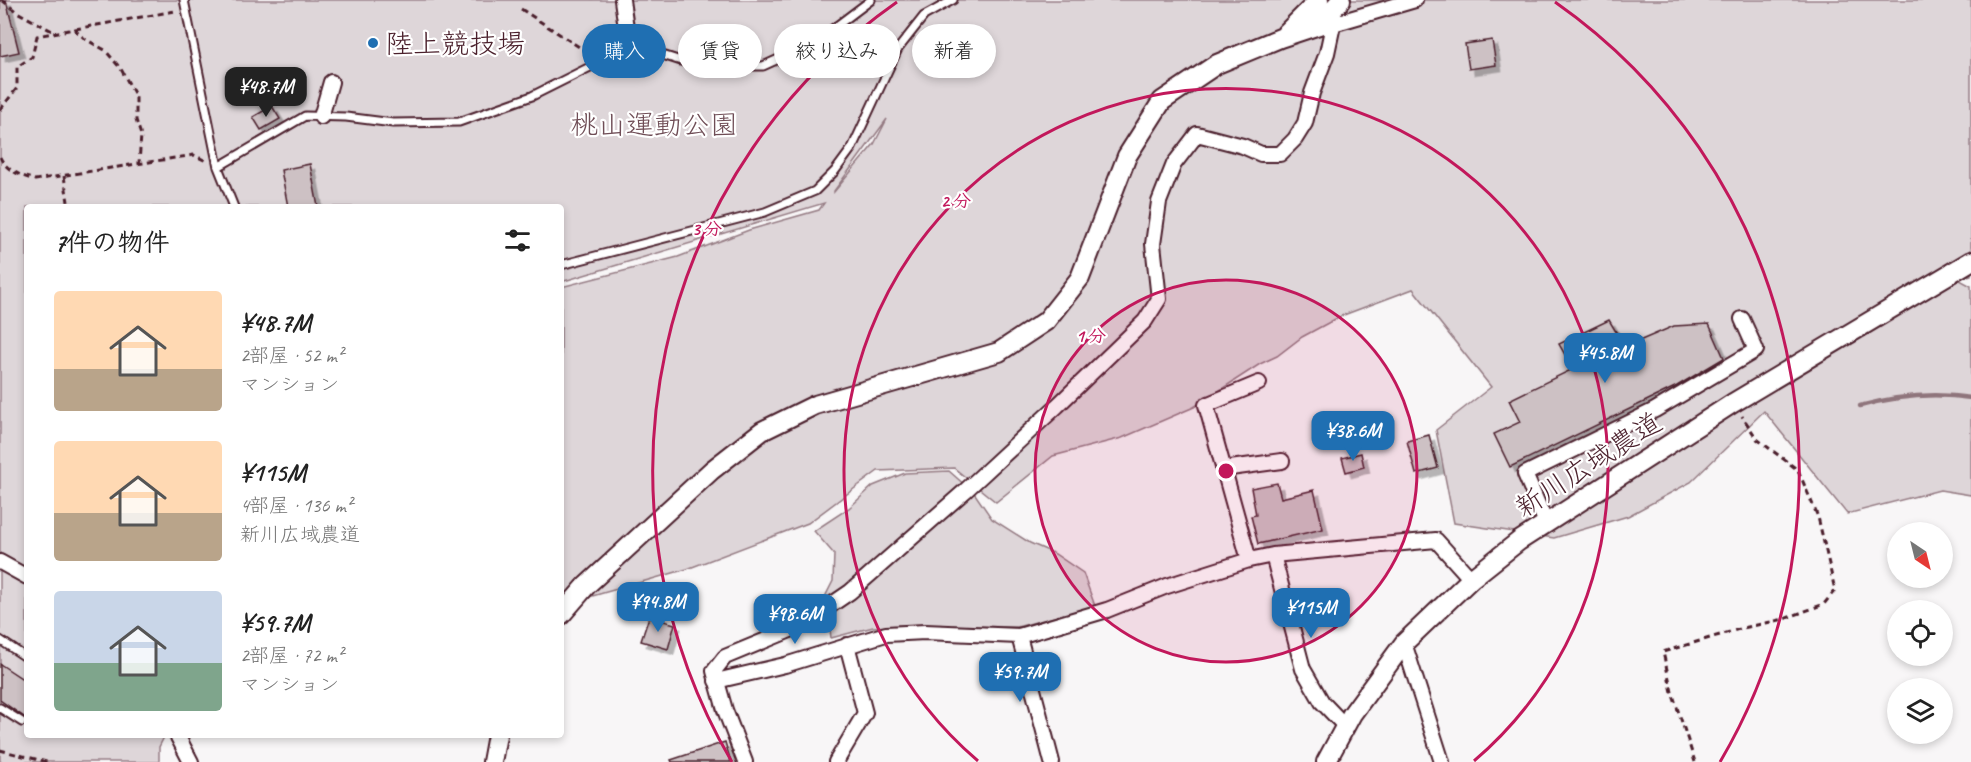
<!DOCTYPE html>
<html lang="ja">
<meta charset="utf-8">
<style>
:root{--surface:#fff;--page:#f2f2f2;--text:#222;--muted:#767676;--accent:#1f6fb2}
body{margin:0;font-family:Caveat,"Klee One",sans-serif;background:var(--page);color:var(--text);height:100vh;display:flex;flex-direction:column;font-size:22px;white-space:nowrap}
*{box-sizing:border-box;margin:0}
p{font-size:20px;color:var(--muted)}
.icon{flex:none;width:33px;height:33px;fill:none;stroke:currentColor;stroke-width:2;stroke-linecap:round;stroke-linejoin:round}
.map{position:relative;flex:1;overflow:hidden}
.side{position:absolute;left:24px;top:204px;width:540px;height:534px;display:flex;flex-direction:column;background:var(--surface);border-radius:6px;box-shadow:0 3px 9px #0003}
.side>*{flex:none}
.guide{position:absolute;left:582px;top:24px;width:570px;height:54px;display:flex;gap:12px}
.needle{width:39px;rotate:145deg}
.tools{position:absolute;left:1887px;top:522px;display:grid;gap:12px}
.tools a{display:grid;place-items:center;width:66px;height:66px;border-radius:50%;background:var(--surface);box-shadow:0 3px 9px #0003;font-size:30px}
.price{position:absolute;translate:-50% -51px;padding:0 14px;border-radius:12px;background:var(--accent);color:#fff;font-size:20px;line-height:39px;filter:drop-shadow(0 2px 3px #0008)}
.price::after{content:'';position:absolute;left:50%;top:36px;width:18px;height:14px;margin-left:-9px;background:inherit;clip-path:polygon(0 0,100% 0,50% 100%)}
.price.active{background:#222;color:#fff}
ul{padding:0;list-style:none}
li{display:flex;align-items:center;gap:18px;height:150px;padding:0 30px}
li span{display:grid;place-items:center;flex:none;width:168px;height:120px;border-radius:6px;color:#555}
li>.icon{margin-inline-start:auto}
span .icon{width:72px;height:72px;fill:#fffc;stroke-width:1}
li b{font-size:26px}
h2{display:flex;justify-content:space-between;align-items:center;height:72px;padding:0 30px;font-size:26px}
.chip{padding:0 21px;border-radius:27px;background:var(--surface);box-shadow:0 3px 9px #0003;font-size:21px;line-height:54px}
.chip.active{background:var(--accent);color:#fff}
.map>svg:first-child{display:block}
.green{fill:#ded6d9;stroke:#947a82;stroke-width:1.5;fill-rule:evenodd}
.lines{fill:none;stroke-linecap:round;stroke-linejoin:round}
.stream{stroke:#8f747b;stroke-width:4.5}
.building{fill:#cdc1c4;stroke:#4a1f2b;stroke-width:1.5;filter:url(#shadow)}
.service-casing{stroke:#4a1f2b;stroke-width:11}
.minor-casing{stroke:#4a1f2b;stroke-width:18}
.tertiary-casing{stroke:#4a1f2b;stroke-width:22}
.path{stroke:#4a1f2b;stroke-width:3;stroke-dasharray:6 4.5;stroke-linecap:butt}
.service{stroke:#fff;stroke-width:7}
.minor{stroke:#fff;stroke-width:14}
.tertiary{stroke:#fff;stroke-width:18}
.ring{fill:none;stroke:#c2185b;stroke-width:3}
.poi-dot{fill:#1f6fb2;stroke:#fff;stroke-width:2}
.labels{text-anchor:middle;stroke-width:4.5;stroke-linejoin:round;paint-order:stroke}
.poi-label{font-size:28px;fill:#4a1f2b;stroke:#fff;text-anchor:start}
.park-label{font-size:28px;fill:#6f4d56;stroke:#fff}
.street-label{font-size:28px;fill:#4a1f2b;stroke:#fff}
.centre{fill:#c2185b;stroke:#fff;stroke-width:3}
.ring-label{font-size:18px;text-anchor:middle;font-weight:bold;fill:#c2185b;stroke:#fff;stroke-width:4.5;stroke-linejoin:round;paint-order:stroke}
</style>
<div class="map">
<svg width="1971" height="762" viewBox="0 0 1971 762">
<defs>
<filter id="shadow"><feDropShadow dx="5.5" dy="5.5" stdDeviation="0" flood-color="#0004"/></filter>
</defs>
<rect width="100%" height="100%" fill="#f8f6f7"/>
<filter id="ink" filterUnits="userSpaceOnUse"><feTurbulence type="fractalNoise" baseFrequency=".0167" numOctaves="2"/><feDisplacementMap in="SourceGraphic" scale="12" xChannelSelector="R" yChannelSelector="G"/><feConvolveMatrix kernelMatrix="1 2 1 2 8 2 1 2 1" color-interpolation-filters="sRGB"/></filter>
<g filter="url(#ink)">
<path class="green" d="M0,0H1971V275L1958,279L1971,286V495L1940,490L1847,514L1764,411L1691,482L1628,516L1554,538L1454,523L1436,430L1491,387L1413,289L1341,316L1302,337L1277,356L1260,364L1194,407L1122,438L1053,456L996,502L954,468L878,471L808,523L687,569L561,605V287L678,257L749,230L819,210L824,203L561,282V207H27V735H165L159,747V762H0ZM887,119L874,144L834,192V191Z
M949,471L975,494L992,519L1030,543L1055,554L1083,573L1095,606L1017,627L903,625L873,627L831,638L826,595L833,581L834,554L814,531L849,508L873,486L905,473Z"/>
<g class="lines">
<path class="stream" d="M1860,406C1896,396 1934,392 1971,398"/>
</g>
<path class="building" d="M0,0H6L19,52L0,56Z
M1492,40L1496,65L1469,69L1465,44Z
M272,106L280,119L261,130L253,117Z
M310,164L318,207H288L281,170Z
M1609,320L1625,347L1674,326L1709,324L1724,358L1677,386L1510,467L1494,434L1520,422L1509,400L1573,369L1559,344Z
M1429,435L1438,468L1416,474L1407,441Z
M1361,453L1364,467L1346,472L1342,458Z
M1277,483L1281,498L1314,490L1323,529L1258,544L1251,516L1256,515L1251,488Z
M649,617L675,624L668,649L641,641Z
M0,664L27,682V719L0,700Z
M725,742L731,762H672L671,760Z"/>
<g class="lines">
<defs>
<path id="service" d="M184,0L218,167L234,207
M218,167L305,116L346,117L393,123L459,122L532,96L602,61L647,50L684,62L719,66H763L814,43L871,0
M561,265L765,212L815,191L835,171L852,148L898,49L924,16L953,0
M0,640L27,658
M0,708L22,722"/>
<path id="minor" d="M622,0L626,28
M1326,26L1415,0
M602,61L626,28L647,50
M321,117L331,82
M1223,469L1282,461
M1546,523L1525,474L1655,410L1756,350L1742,319
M1273,555L1303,669L1322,702L1345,726
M1249,560L1206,405L1259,383
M0,562L27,577
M1019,636L1052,762
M1404,643L1442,762
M716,681L785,665L886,634L925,632L1019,636L1107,610L1167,586L1249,560L1273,555L1436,540L1471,579
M177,735L191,762
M745,762L725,710L714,671L725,657L800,626L850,592L965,491L1057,406L1145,321L1159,299L1153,244L1159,202L1174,164L1197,134L1243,146L1261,154H1280L1295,139L1305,123L1312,93L1327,53L1333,25
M836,762L865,713L847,645"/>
<path id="tertiary" d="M1286,33L1319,0
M561,615L587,585L712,470L762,431L815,405L999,352L1046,321L1080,278L1127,156L1162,101L1217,64L1280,38L1319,25L1341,0
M492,762L497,735
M1326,762L1352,714L1404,643L1471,579L1519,541L1733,403L1971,261"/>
</defs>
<use href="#service" class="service-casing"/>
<use href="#minor" class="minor-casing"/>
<use href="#tertiary" class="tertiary-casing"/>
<path class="path" d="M2,0L17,12L54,32
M521,9L590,54
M75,29L175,11
M0,110L17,88V67L32,57L37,36L74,29L85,39L105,50L121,69L136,97V120L141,135L139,163
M0,157C6,171 22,176 35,180L194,155L206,161
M64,176L68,202
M0,750L47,762
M1695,762L1672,692L1663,652L1743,628L1784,619L1824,604L1835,590L1818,517L1798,470L1757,439L1742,416"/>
<use href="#service" class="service"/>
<use href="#minor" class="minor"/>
<use href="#tertiary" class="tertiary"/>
</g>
</g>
<circle cx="1226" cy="471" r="191" fill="#c2185b" fill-opacity=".12"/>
<g class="ring">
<circle cx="1226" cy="471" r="191"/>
<path d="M978 761A382 382 0 1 1 1474 761"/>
<path d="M732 762A573 573 0 0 1 897 2M1555 2A573 573 0 0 1 1720 762"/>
</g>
<circle class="poi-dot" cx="373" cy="43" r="6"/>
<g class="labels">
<g class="poi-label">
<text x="385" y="53">陸上競技場</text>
</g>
<g class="park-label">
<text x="654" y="134">桃山運動公園</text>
</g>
<g class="street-label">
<text transform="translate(1588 464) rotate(-33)" y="10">新川広域農道</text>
</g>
</g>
<circle cx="1226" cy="471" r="9" class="centre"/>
<g class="ring-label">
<text x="956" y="207">2 分</text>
<text x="707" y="235">3 分</text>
<text x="1091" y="342">1 分</text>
</g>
</svg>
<div class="tools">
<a><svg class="needle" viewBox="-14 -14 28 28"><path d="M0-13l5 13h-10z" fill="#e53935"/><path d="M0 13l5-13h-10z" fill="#767676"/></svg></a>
<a><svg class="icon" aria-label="locate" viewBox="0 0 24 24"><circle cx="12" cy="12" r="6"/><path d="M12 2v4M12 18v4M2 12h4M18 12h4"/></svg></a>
<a><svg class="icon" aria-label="layers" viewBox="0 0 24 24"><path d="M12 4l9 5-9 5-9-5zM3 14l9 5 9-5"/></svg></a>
</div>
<b class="price active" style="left:266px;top:118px">¥48.7M</b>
<b class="price" style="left:1605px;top:384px">¥45.8M</b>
<b class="price" style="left:1353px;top:462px">¥38.6M</b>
<b class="price" style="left:658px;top:633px">¥94.8M</b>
<b class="price" style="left:1311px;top:639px">¥115M</b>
<b class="price" style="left:795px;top:645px">¥98.6M</b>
<b class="price" style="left:1020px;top:703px">¥59.7M</b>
<div class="guide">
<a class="chip active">購入</a>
<a class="chip">賃貸</a>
<a class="chip">絞り込み</a>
<a class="chip">新着</a>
</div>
<section class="side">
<h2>7件の物件<svg class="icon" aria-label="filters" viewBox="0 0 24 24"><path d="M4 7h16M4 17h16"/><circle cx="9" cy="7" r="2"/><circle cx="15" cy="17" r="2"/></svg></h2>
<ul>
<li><span style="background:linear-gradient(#ffd9b3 65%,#b9a48a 0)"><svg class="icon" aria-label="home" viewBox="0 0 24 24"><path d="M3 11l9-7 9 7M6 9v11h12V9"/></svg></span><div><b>¥48.7M</b><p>2部屋 · 52 m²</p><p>マンション</p></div></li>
<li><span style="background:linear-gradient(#ffd9b3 60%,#b9a48a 0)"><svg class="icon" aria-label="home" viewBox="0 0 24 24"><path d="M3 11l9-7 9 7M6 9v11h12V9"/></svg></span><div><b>¥115M</b><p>4部屋 · 136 m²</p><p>新川広域農道</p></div></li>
<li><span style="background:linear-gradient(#c9d6e8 60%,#7fa58c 0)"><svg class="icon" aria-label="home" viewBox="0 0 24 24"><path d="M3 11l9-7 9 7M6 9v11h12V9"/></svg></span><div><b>¥59.7M</b><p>2部屋 · 72 m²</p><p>マンション</p></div></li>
</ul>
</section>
</div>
